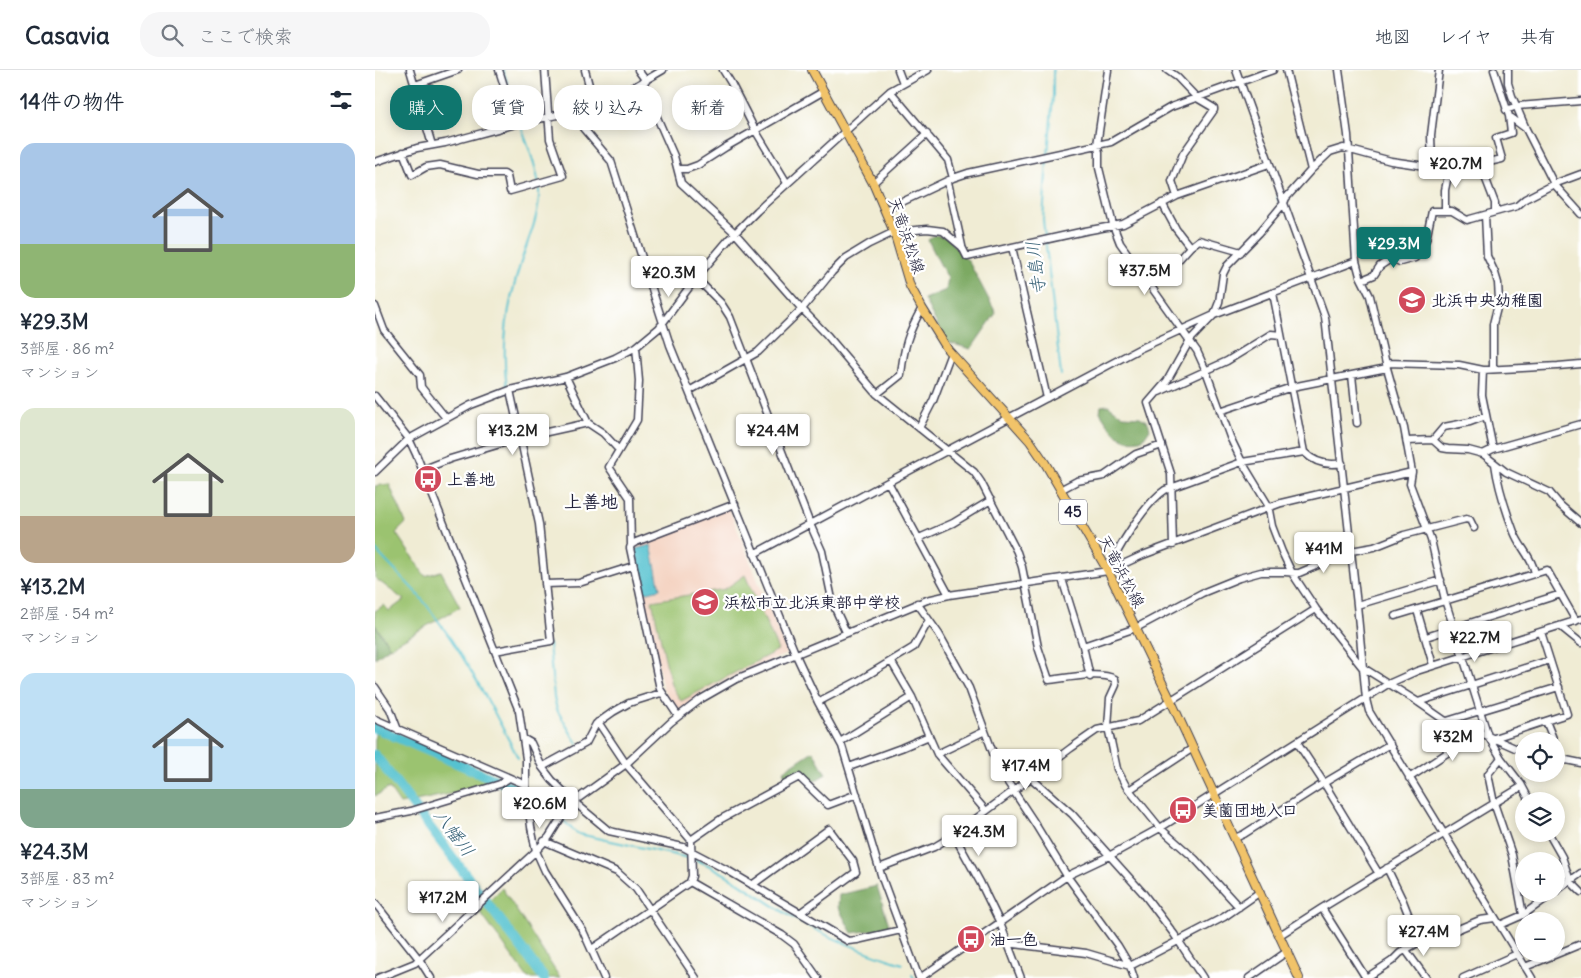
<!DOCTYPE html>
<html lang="ja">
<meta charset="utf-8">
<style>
:root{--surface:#fff;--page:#f6f6f7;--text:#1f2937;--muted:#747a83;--line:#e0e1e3;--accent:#0f766e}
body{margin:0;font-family:Delius,"Klee One",sans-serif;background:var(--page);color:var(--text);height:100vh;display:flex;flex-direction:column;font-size:19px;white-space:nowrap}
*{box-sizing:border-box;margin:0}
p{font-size:16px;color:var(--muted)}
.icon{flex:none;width:28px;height:28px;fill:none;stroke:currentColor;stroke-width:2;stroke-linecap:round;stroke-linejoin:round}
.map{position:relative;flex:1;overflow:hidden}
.details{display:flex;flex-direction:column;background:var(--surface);width:375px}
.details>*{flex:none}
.guide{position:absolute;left:15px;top:15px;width:475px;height:45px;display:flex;gap:10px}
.buttons{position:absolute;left:1140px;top:662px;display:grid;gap:10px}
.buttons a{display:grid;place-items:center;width:50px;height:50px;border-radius:50%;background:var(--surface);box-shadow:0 2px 12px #0003;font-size:25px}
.price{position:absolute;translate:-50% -42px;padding:0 11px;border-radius:5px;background:#fff;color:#222;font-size:16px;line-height:32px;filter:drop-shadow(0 1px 2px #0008)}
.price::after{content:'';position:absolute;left:50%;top:30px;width:15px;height:11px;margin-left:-8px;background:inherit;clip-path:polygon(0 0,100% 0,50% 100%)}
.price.active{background:var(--accent);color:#fff}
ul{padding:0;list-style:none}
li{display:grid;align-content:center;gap:10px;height:265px;padding:0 20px}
li span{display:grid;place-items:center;height:155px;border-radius:15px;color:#555}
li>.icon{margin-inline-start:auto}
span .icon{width:90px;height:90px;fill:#fffc;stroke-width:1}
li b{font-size:21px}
h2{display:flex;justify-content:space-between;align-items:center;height:60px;padding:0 20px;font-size:21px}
.pill{padding:0 18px;border-radius:20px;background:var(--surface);box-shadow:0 2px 12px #0003;font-size:18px;line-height:45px}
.pill.active{background:var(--accent);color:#fff}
header{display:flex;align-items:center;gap:30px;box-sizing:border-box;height:70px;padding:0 25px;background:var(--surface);border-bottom:1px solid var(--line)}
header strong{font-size:24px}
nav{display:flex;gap:28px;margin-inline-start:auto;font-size:18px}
.search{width:350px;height:45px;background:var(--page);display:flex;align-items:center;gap:12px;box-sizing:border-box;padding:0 18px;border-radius:20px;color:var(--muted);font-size:19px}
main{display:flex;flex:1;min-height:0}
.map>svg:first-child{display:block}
.built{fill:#f4d3c1}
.green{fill:#9bc36f;stroke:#5e7255}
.forest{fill:#7ca962;stroke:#4f664e}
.water{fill:#56c2d0;stroke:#3c7286}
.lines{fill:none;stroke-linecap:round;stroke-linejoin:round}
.stream{stroke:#56c2d0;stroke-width:2}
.river{stroke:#56c2d0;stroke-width:10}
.minor-casing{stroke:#414052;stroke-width:9}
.major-casing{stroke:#414052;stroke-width:10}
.minor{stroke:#fff;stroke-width:6}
.major{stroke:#f1c369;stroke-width:8}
.labels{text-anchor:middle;stroke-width:4.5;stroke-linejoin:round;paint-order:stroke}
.shield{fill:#fff;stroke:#646476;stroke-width:1}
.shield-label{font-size:15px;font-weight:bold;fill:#22223b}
.street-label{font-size:16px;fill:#22223b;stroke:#fff}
.poi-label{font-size:16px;font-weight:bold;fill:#22223b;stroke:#fff;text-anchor:start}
.water-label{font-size:18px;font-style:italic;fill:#376277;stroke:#fff}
.neighbourhood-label{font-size:18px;font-weight:bold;fill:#22223b;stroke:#fff}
</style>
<header>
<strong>Casavia</strong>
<div class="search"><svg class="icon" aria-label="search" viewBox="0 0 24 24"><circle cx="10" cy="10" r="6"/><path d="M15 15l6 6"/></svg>ここで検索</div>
<nav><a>地図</a><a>レイヤ</a><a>共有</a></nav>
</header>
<main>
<section class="details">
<h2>14件の物件<svg class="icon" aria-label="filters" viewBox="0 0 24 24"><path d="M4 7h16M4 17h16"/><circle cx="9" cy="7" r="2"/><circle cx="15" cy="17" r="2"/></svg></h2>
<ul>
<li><span style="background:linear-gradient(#a9c7e8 65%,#8fb573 0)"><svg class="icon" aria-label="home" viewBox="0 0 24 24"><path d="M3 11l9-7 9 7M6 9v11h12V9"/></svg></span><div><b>¥29.3M</b><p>3部屋 · 86 m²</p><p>マンション</p></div></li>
<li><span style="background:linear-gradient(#dfe7d0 70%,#b9a48a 0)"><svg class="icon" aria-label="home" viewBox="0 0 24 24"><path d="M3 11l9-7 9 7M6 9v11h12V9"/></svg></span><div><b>¥13.2M</b><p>2部屋 · 54 m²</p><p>マンション</p></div></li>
<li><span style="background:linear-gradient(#bfe0f5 75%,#7fa58c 0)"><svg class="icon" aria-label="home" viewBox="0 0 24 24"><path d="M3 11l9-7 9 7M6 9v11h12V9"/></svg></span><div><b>¥24.3M</b><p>3部屋 · 83 m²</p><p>マンション</p></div></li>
</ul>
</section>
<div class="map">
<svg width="1206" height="908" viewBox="0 0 1206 908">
<rect width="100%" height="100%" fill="#fff"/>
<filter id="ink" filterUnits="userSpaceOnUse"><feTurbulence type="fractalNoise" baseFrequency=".02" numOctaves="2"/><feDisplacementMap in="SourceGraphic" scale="10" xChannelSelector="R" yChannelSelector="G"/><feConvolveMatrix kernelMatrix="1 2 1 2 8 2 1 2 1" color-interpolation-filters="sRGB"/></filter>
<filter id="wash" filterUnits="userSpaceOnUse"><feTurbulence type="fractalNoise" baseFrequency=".0096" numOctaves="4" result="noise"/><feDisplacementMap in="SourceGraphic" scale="20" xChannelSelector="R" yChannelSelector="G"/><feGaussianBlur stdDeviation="1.12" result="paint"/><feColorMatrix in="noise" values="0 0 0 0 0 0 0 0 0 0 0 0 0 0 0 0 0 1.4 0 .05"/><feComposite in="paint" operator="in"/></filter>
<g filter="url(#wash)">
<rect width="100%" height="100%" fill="#f0ecd4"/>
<path class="built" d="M354,438L412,584L362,604L326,624L303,642L288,619L258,477Z"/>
<path class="green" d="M14,414L31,453L21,463L50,506L66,501L85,537L15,577L0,554V541L9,535L14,541L29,530L0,508V416Z
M370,505L403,580L306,631L296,615L277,531L350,519Z
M0,659L125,714L25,734L14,718L0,726Z
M127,818L185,908H153L104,841Z"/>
<path class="forest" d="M559,165L571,167L594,192L621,243L596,279L571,272L549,229L571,220L573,208L565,194L553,170Z
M733,335L748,346L765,347L773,352L775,359L768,369C745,376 736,359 725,342L726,336Z
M0,555L15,577L0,588Z
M438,681L451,704L436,713L423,703L412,708L408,701Z
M502,816L515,858L477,863L463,837L464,825Z"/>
<path class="water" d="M276,475L285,519L269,523L260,479Z"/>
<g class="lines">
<path class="stream" d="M128,0L145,50
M673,84L678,26V0
M672,88L668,150L686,305
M902,127L904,132
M132,319C126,273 132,236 146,192C153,170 163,149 164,126C165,102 153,78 146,56
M0,479C16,498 35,514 50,533C88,582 115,633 143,688
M174,574L179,627L182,640L203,675
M180,741L184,746
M187,749L199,761L204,764L314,788
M319,789C353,802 383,827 415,846C451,867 489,882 528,894
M537,905L539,908"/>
<path class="river" d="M0,658L144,720
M0,685L169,908
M158,726L171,732L180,741"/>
</g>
</g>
<g filter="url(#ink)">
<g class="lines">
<defs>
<path id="minor" d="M35,0L57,75
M124,0L141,54
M210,0L215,19L216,34L208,58L236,91L295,275L420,583L443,632L467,676L507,808L544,908
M263,0L271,11
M348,0L356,13L380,60L412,113
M523,0L528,13
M733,0L722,75L724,82V98L738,155L745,173L822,281L831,301L855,367L867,392L893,435L897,456L907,482L917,503L941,539L987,597L1043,632L1069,650L1113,666L1149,682
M792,0L802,7L822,28L839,38V40L808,84L797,111L802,126
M861,0L950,247L982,535L991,629L994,641L1157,908
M911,0L936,100
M964,0L973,65L981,191L985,206L995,226L1012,298L1029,358L1037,402L1035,414L1056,470L1070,530L1113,666L1126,688L1146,714L1155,731
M1119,0L1134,46L1150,58
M1133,0V13L1137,26L1151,59L1179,114L1206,144
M267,13L299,86L306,113L360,163L427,239L452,265L502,324L599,402L606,412L642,482L647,497L663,577L674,610C692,608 725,601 740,609L741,615L735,628L733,657L742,699L751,716L785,758L820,789L864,837
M40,15L83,0
M515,21L573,90L578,108
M1131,40L1142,36L1206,31
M28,82L37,105L51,97L65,95L103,104H129L132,106L135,121L188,106L175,69L170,0
M0,92L42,78L70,73L141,54L191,43L228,31L245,25L288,0
M1105,94L1120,133V142
M1057,97L1056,65L1064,0
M303,99H312L323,95L351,77L449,21
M573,112L587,176
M498,113L552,64
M787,133L801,159L815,177
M510,140L578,108L593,103L736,72L796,37L898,0
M1070,140V120L1075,96
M1110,145L1112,186L1120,203L1123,213L1124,230L1118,254V298
M637,177L672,328
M1017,188L1025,192L1040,188L1043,177L1051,170L1057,141H1077L1092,150L1095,149L1142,136L1150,129L1179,114L1206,104
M321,208L346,233L355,247L435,454L447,481L458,534L471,562
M987,210L999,205L1005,196L1017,188L1018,166
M773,214L798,196L815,177L824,170L866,182
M898,223L929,382
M0,236L9,260L45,305L46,317L71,348
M1011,293L1084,295L1108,300L1183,296L1206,294
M1108,300L1107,325L1118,379
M977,305L982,353
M191,307L213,353L228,363L243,379
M314,321L383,282L427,239L457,202L471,188L494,174L519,162L552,159L568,161L587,177L592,187L710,161L748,154L802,126L894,94
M784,322L852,291L896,264L906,265
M502,324L526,305C529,276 533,263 547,238
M0,326L34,369L41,384L144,641L151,689V715L156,757L161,781L170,801L208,861L229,908
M845,341L917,317L1012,298
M544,358L558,331L576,283
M1058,370L1069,357L1095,352L1111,346
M1032,371L1058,370L1067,378L1073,379L1093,380L1108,384L1131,402L1174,422L1185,435L1206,453
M1108,384L1118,379L1206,354
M1120,394C1123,416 1131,441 1139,462C1145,478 1156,485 1160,503
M47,400L75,389L145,368L213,353
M0,402L34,369L96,335L135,320L191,307L240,288L261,277L284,258L321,208L355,168L382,141L515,21L553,0
M513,412L574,525
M685,420L702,411L729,406L761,384L787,375
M544,468L578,453L616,430
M256,475L255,428L234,397L262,350L264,311L261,277
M798,475L796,404L773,333L792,311L815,270L839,245L844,232L848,204L852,196L884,163L909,133L911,128L936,100L955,82L968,78L1016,91L1057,97L1105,94L1127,89L1121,68L1136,63L1134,46
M379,484L513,412L764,279L839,245L981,191
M733,501C742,479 770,433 790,420L867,392L929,382C940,393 952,396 967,393
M687,509L708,576L715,607
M170,514L204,513L258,496
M542,533L564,564L594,618L624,699L659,752L692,806L743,876L755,896L759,908
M982,535L1066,510
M1042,540L1058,595
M1020,546L1172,500L1201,551
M1185,556L1206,573
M1051,567L1186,524
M708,576L761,558L827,523L864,508L886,502H910L924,503L976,481L999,477L1029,465L1091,449L1095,450L1099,458
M120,581L176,571L164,454L135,320
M0,617L15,639L23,660
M537,627L554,666
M443,632L483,611L539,577L554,550
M1043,632L1175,590
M303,646L285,619L255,478L256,475L261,472L360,434
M0,649L151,715
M1072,651L1184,617
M1171,651L1179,671
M223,652L251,694L316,770
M1119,668L1192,644L1166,562
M149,669L156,673L167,697L177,710L198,731L234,761L308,777L352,800L473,871L482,870L526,860
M465,672L537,627L516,591
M922,672L949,713L1004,804
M562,684L610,661
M1126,688L1113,704L1119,733L1137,785L1148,845
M1181,688L1206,693
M167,697L211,673L221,654L238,642L254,633L286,623
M474,697L526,678L554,666L562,684L611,741
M656,708L697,744L768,823L799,864L828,908
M1034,708L1072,683L1069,650
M754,720L818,678
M0,748L36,741L125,714L134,708
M1174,764L1187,787L1195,811L1206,822
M579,765L696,678L722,660L763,651L941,539
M860,768L869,764L949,713L1015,674
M169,771L242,802L261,819L321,908
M504,798L559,777L579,765L605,812L625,853L646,908
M1012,798L1028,831L1044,872
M315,812L317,806L316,770L346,749L424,707L453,735L482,724
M377,815L454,759L478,791L481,802L425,843
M1181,821L1206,803
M0,833L44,889L56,908
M947,838L991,908
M1125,855L1148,845L1177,824
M905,865L947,838L1146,717
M632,873L711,883L755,896L849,847L885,822
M217,879L315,812L407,865L419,874L443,908
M1030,879L1051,908
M1150,897L1206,874
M3,908L40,893L161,781L174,767L194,735L251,694L296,652L326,629L361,609L552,530L574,525L733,501L768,485L906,433L1037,402
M545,908L692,806L734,786L785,758L1013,614L1042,601L1206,549
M874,908L913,881
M991,908L1017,891L1025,883L1044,872L1069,865L1105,850L1120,848
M1088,908L1142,884"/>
<path id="major" d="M437,0L498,113L519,162L535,216L547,238L573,280L655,371L670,393L733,501L796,631L924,908"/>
</defs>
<use href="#minor" class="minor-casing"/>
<use href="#major" class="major-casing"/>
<use href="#minor" class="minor"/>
<use href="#major" class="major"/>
</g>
</g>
<defs>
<symbol id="school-disc" viewBox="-11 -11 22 22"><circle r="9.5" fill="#d1495b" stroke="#fff"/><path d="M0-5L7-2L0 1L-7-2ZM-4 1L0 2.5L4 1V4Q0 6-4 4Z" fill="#fff"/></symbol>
<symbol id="bus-disc" viewBox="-11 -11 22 22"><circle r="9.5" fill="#d1495b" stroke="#fff"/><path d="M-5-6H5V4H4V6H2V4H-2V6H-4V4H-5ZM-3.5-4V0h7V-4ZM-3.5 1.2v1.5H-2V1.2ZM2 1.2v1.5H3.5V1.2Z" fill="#fff"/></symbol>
</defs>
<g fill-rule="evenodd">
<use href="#school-disc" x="1021" y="214" width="32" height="32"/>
<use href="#bus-disc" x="37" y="393" width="32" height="32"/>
<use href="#school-disc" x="314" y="516" width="32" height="32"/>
<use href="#bus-disc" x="792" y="724" width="32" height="32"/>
<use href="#bus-disc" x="580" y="853" width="32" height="32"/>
</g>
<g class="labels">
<rect class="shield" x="684" y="429.5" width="28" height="25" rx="4"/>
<g class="shield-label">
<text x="698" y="447">45</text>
</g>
<g class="street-label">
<text transform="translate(532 165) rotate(71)" y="6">天竜浜松線</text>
<text transform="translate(747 501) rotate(62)" y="6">天竜浜松線</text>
</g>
<g class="poi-label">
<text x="1056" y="236">北浜中央幼稚園</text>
<text x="72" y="415">上善地</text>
<text x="349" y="538">浜松市立北浜東部中学校</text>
<text x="827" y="746">美薗団地入口</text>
<text x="615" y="875">油一色</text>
</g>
<g class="water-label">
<text transform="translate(661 198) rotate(-97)" y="6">寺島川</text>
<text transform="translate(79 763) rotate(53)" y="6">八幡川</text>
</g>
<g class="neighbourhood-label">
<text x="216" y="438">上善地</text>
</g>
</g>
</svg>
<div class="buttons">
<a><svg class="icon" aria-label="locate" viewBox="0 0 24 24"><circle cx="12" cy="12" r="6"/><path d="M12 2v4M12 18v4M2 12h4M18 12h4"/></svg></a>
<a><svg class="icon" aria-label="layers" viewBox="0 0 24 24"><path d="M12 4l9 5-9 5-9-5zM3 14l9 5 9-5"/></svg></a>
<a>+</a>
<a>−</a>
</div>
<b class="price" style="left:1081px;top:119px">¥20.7M</b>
<b class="price active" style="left:1019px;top:199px">¥29.3M</b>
<b class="price" style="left:770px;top:226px">¥37.5M</b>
<b class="price" style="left:294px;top:228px">¥20.3M</b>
<b class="price" style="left:138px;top:386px">¥13.2M</b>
<b class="price" style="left:398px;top:386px">¥24.4M</b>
<b class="price" style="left:949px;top:504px">¥41M</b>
<b class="price" style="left:1100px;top:593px">¥22.7M</b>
<b class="price" style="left:1078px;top:692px">¥32M</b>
<b class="price" style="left:651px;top:721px">¥17.4M</b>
<b class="price" style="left:165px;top:759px">¥20.6M</b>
<b class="price" style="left:604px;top:787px">¥24.3M</b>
<b class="price" style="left:68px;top:853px">¥17.2M</b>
<b class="price" style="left:1049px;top:887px">¥27.4M</b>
<div class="guide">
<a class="pill active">購入</a>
<a class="pill">賃貸</a>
<a class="pill">絞り込み</a>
<a class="pill">新着</a>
</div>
</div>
</main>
